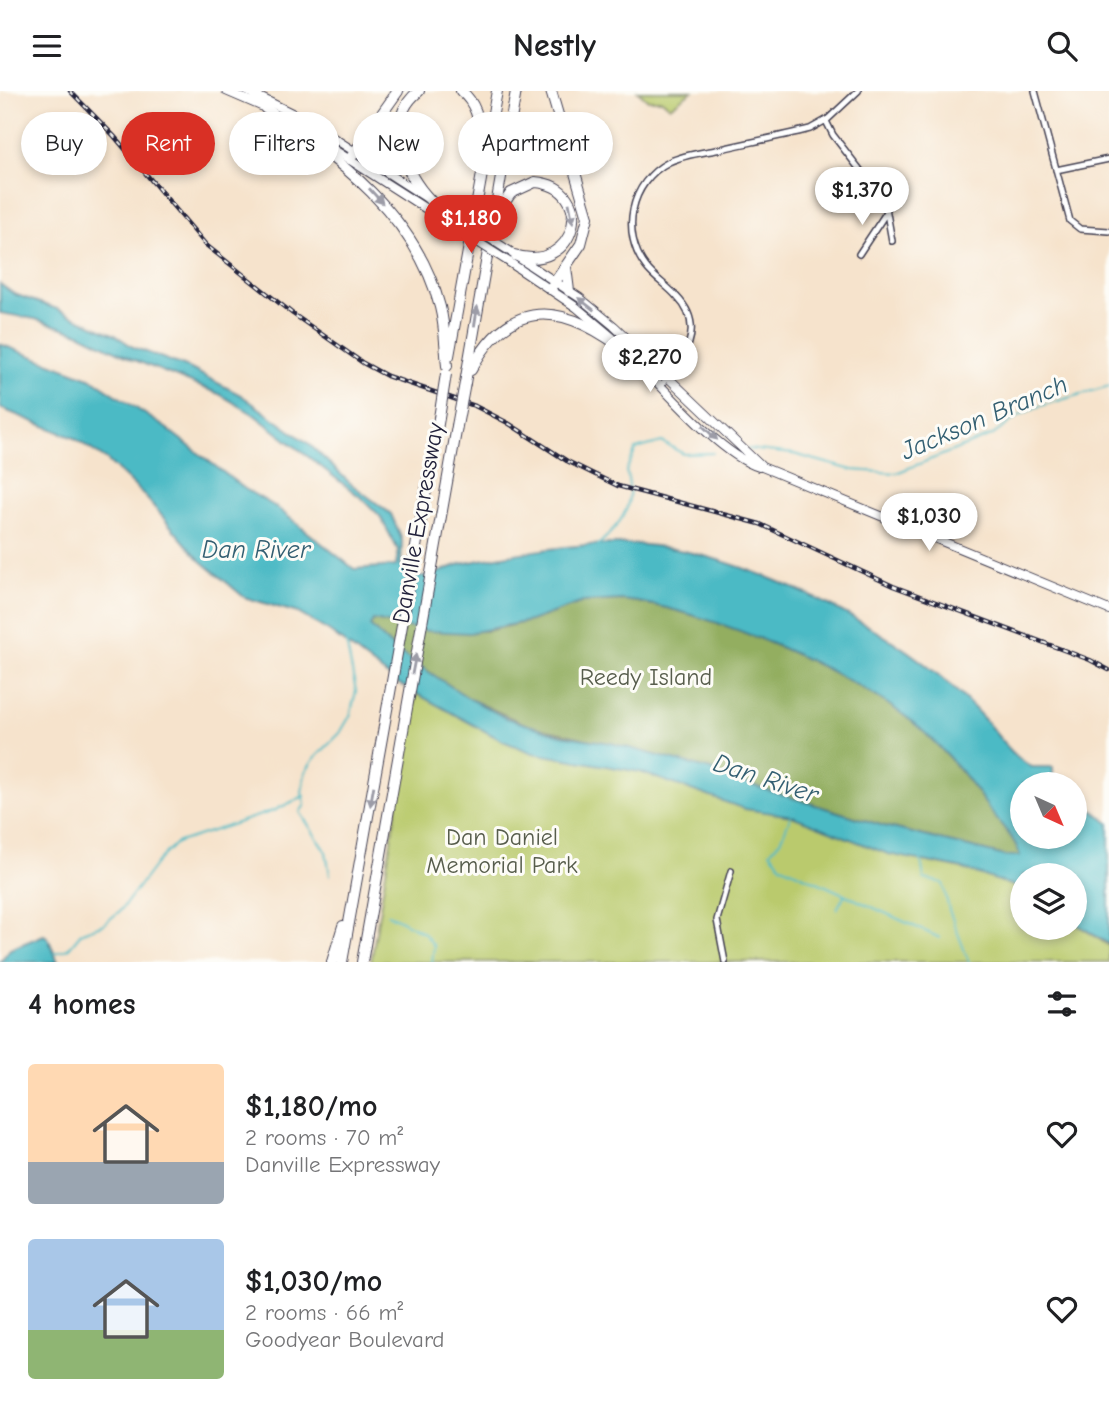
<!DOCTYPE html>
<meta charset="utf-8">
<style>
:root{--surface:#fff;--page:#f6f6f6;--text:#202124;--muted:#757577;--accent:#d93025}
body{margin:0;font-family:"Comic Neue",sans-serif;background:var(--page);color:var(--text);height:100vh;display:flex;flex-direction:column;font-size:26px;white-space:nowrap}
*{box-sizing:border-box;margin:0}
p{font-size:23px;color:var(--muted)}
.icon{flex:none;width:38px;height:38px;fill:none;stroke:currentColor;stroke-width:2;stroke-linecap:round;stroke-linejoin:round}
.map{position:relative;height:871px;overflow:hidden}
.details{display:flex;flex-direction:column;background:var(--surface);flex:1}
.details>*{flex:none}
.guide{position:absolute;left:21px;top:21px;width:700px;height:63px;display:flex;gap:14px}
.needle{width:46px;rotate:136deg}
.fabs{position:absolute;left:1010px;top:681px;display:grid;gap:14px}
.fabs a{display:grid;place-items:center;width:77px;height:77px;border-radius:50%;background:var(--surface);box-shadow:0 4px 10px #0003;font-size:35px}
.price{position:absolute;translate:-50% -60px;padding:0 16px;border-radius:24px;background:#fff;color:#222;font-size:23px;line-height:46px;filter:drop-shadow(0 2px 4px #0008)}
.price::after{content:'';position:absolute;left:50%;top:42px;width:21px;height:16px;margin-left:-10px;background:inherit;clip-path:polygon(0 0,100% 0,50% 100%)}
.price.current{background:var(--accent);color:#fff}
ul{padding:0;list-style:none}
li{display:flex;align-items:center;gap:21px;height:175px;padding:0 28px}
li span{display:grid;place-items:center;flex:none;width:196px;height:140px;border-radius:7px;color:#555}
li>.icon{margin-inline-start:auto}
span .icon{width:84px;height:84px;fill:#fffc;stroke-width:1}
li b{font-size:30px}
h2{display:flex;justify-content:space-between;align-items:center;height:84px;padding:0 28px;font-size:30px}
.chip{padding:0 24px;border-radius:32px;background:var(--surface);box-shadow:0 4px 10px #0003;font-size:24px;line-height:63px}
.chip.current{background:var(--accent);color:#fff}
header{display:flex;justify-content:space-between;align-items:center;height:91px;padding:0 28px;background:var(--surface);font-size:32px;font-weight:800}
.map>svg:first-child{display:block}
.green{fill:#baca6d;stroke:#6e7654;stroke-width:2}
.forest{fill:#93ae60;stroke:#5a684e;stroke-width:2}
.water{fill:#4cbac5;stroke:#376e80;stroke-width:2;fill-rule:evenodd}
.lines{fill:none;stroke-linecap:round;stroke-linejoin:round}
.stream{stroke:#4cbac5;stroke-width:2}
.street-casing{stroke:#423f51;stroke-width:8}
.secondary-casing{stroke:#423f51;stroke-width:10}
.highway-casing{stroke:#423f51;stroke-width:12}
.street{stroke:#fff;stroke-width:5}
.secondary{stroke:#fff;stroke-width:8}
.highway{stroke:#fff;stroke-width:10}
.rail-casing{stroke:#22223b;stroke-width:4.5}
.rail{stroke:#fdfcf7;stroke-width:2;stroke-dasharray:5;stroke-linecap:butt}
.secondary-bridge-casing{stroke:#423f51;stroke-width:10;stroke-linecap:butt}
.highway-bridge-casing{stroke:#423f51;stroke-width:12;stroke-linecap:butt}
.secondary-bridge{stroke:#fff;stroke-width:8}
.highway-bridge{stroke:#fff;stroke-width:10}
.oneway{fill:#9c9ca7}
.labels{text-anchor:middle;stroke-width:6;stroke-linejoin:round;paint-order:stroke}
.street-label{font-size:24px;fill:#22223b;stroke:#fdfcf7}
.park-label{font-size:24px;fill:#575d4c;stroke:#fdfcf7}
.water-label{font-size:26px;font-style:italic;fill:#335f72;stroke:#fdfcf7}
</style>
<header><svg class="icon" aria-label="menu" viewBox="0 0 24 24"><path d="M4 6h16M4 12h16M4 18h16"/></svg>Nestly<svg class="icon" aria-label="search" viewBox="0 0 24 24"><circle cx="10" cy="10" r="6"/><path d="M15 15l6 6"/></svg></header>
<div class="map">
<svg width="1109" height="871" viewBox="0 0 1109 871">
<rect width="100%" height="100%" fill="#fdfcf7"/>
<filter id="ink" filterUnits="userSpaceOnUse"><feTurbulence type="fractalNoise" baseFrequency=".0143" numOctaves="2"/><feDisplacementMap in="SourceGraphic" scale="14" xChannelSelector="R" yChannelSelector="G"/><feConvolveMatrix kernelMatrix="1 2 1 2 8 2 1 2 1" color-interpolation-filters="sRGB"/></filter>
<filter id="wash" filterUnits="userSpaceOnUse"><feTurbulence type="fractalNoise" baseFrequency=".00686" numOctaves="4" result="noise"/><feDisplacementMap in="SourceGraphic" scale="28" xChannelSelector="R" yChannelSelector="G"/><feGaussianBlur stdDeviation="1.57" result="paint"/><feColorMatrix in="noise" values="0 0 0 0 0 0 0 0 0 0 0 0 0 0 0 0 0 1.4 0 .05"/><feComposite in="paint" operator="in"/></filter>
<g filter="url(#wash)">
<rect width="100%" height="100%" fill="#f6e3cc"/>
<path class="green" d="M638,0H692L670,16L662,9H648Z
M416,599L628,675L791,723L891,763L977,781L1022,798V836H1074L1075,832L1109,855V871H371Z"/>
<path class="forest" d="M622,509C705,517 866,585 927,643C950,666 973,694 992,721C1001,734 1018,749 1020,765H1005L884,735L646,662L527,634L470,608L394,558L370,535L373,529L427,540H487L530,530L583,511Z"/>
<path class="water" d="M0,193L14,203L57,218L115,244L133,256L189,277L241,304L309,353L351,393L391,423L402,449L401,475C406,480 413,484 419,485C436,486 449,475 465,472C517,462 574,452 628,453C720,454 866,523 936,582C954,597 971,613 986,630C997,644 1007,658 1021,669L1032,676H1053V693H1022V746H1074L1075,720L1091,718L1109,732V853L1075,832L1074,784H1022V798L964,778L888,763L792,725L745,718L640,681L533,662L503,650L397,592L330,541L298,522L244,506L199,468L143,403L107,369L74,347L0,317V253L92,288L166,337L245,398L276,416L354,478L396,475L398,459L380,425L364,409L253,323L219,303L132,268L79,242L35,228L0,222ZM622,509C705,517 866,585 926,643C950,665 973,694 991,721C1001,734 1017,749 1020,765H1005L884,735L721,685L711,679L611,652L561,644L506,627L470,608L394,558L370,535L373,529L427,540L469,542L530,530L583,511Z
M44,844L48,847L58,871H0L10,858Z"/>
<g class="lines">
<path class="stream" d="M748,358L794,363L852,379L896,382L993,344L1020,324L1037,316L1109,295
M600,456L598,454C623,431 636,413 626,380L636,358L662,351L684,363L713,362
M791,724L782,747L770,761L782,775L940,847
M921,769L924,788L943,792L949,819L969,871
M330,784L326,761L300,721L305,714L302,701L305,682L314,668L340,642L350,625L356,600L346,551
M837,818L845,803
M388,823L424,842L434,855L432,871
M55,862L68,858L82,841L104,833L121,819L157,771L176,752L273,720L304,705"/>
</g>
</g>
<g filter="url(#ink)">
<g class="lines">
<defs>
<path id="street" d="M1035,0L1070,130L1080,138L1109,140
M826,30L833,44L885,111L892,150
M1056,79L1109,68
M859,163L886,122
M661,294C684,269 707,237 677,206C668,195 655,188 646,176C620,142 630,91 669,71C683,64 700,62 716,59C747,52 778,46 810,38L828,28L858,0
M725,871L717,829L731,780"/>
<path id="secondary" d="M226,0L268,18
M247,0L304,28L450,122
M294,33L448,132
M516,165L580,207L614,235L762,376L1109,519
M509,171L576,216L613,247
M627,260C660,292 718,363 759,376"/>
<path id="highway" d="M419,0C382,29 403,82 431,110
M461,0C480,15 482,41 480,64
M265,17C339,69 416,123 440,216C445,235 445,255 447,275
M350,68L398,0
M498,121L511,102L535,91C598,96 577,184 514,164
M566,176L569,200
M550,198L581,153L588,126L551,0
M449,265L497,0
M471,279C513,199 571,216 631,264
M465,292L516,0
M332,871L343,835
M342,871L439,327
M362,871L457,335"/>
</defs>
<use href="#street" class="street-casing"/>
<use href="#secondary" class="secondary-casing"/>
<use href="#highway" class="highway-casing"/>
<use href="#street" class="street"/>
<use href="#secondary" class="secondary"/>
<use href="#highway" class="highway"/>
<defs>
<path id="rail" d="M70,0L114,45L206,154L293,223L363,272L387,285L475,315L508,332L567,370L618,395L760,433L893,495L1090,569L1109,579"/>
</defs>
<use href="#rail" class="rail-casing"/>
<use href="#rail" class="rail"/>
<defs>
<path id="secondary-bridge" d="M450,122L511,161
M448,132L509,171"/>
<path id="highway-bridge" d="M439,327L446,283
M457,335L465,292"/>
</defs>
<use href="#secondary-bridge" class="secondary-bridge-casing"/>
<use href="#highway-bridge" class="highway-bridge-casing"/>
<use href="#secondary-bridge" class="secondary-bridge"/>
<use href="#highway-bridge" class="highway-bridge"/>
</g>
<defs><path id="oneway-solid" d="M-6-.8H1V-3.2L6.5 0L1 3.2V.8H-6Z" transform="scale(1.75)"/></defs>
<g class="oneway">
<use href="#oneway-solid" transform="translate(376 105) rotate(48)"/>
<use href="#oneway-solid" transform="translate(571 122) rotate(79)"/>
<use href="#oneway-solid" transform="translate(586 213) rotate(-142)"/>
<use href="#oneway-solid" transform="translate(476 225) rotate(-81)"/>
<use href="#oneway-solid" transform="translate(710 342) rotate(43)"/>
<use href="#oneway-solid" transform="translate(414 573) rotate(-79)"/>
<use href="#oneway-solid" transform="translate(372 705) rotate(100)"/>
</g>
</g>
<g class="labels">
<g class="street-label">
<text transform="translate(418 432) rotate(-80)" y="8">Danville Expressway</text>
</g>
<g class="park-label">
<text x="646" y="594">Reedy Island</text>
<text x="502" y="754">Dan Daniel<tspan x="502" dy="28">Memorial Park</tspan></text>
</g>
<g class="water-label">
<text transform="translate(984 326) rotate(-23)" y="9">Jackson Branch</text>
<text x="256" y="467">Dan River</text>
<text transform="translate(766 687) rotate(18)" y="9">Dan River</text>
</g>
</g>
</svg>
<div class="fabs">
<a><svg class="needle" viewBox="-14 -14 28 28"><path d="M0-13l5 13h-10z" fill="#e53935"/><path d="M0 13l5-13h-10z" fill="#757577"/></svg></a>
<a><svg class="icon" aria-label="layers" viewBox="0 0 24 24"><path d="M12 4l9 5-9 5-9-5zM3 14l9 5 9-5"/></svg></a>
</div>
<b class="price" style="left:862px;top:136px">$1,370</b>
<b class="price current" style="left:471px;top:164px">$1,180</b>
<b class="price" style="left:650px;top:303px">$2,270</b>
<b class="price" style="left:929px;top:462px">$1,030</b>
<div class="guide">
<a class="chip">Buy</a>
<a class="chip current">Rent</a>
<a class="chip">Filters</a>
<a class="chip">New</a>
<a class="chip">Apartment</a>
</div>
</div>
<section class="details">
<h2>4 homes<svg class="icon" aria-label="filters" viewBox="0 0 24 24"><path d="M4 7h16M4 17h16"/><circle cx="9" cy="7" r="2"/><circle cx="15" cy="17" r="2"/></svg></h2>
<ul>
<li><span style="background:linear-gradient(#ffd9b3 70%,#9aa5b1 0)"><svg class="icon" aria-label="home" viewBox="0 0 24 24"><path d="M3 11l9-7 9 7M6 9v11h12V9"/></svg></span><div><b>$1,180/mo</b><p>2 rooms · 70 m²</p><p>Danville Expressway</p></div><svg class="icon" aria-label="heart" viewBox="0 0 24 24"><path d="M12 20l-8-8c-3-5 5-10 8-4 3-6 11-1 8 4z"/></svg></li>
<li><span style="background:linear-gradient(#a9c7e8 65%,#8fb573 0)"><svg class="icon" aria-label="home" viewBox="0 0 24 24"><path d="M3 11l9-7 9 7M6 9v11h12V9"/></svg></span><div><b>$1,030/mo</b><p>2 rooms · 66 m²</p><p>Goodyear Boulevard</p></div><svg class="icon" aria-label="heart" viewBox="0 0 24 24"><path d="M12 20l-8-8c-3-5 5-10 8-4 3-6 11-1 8 4z"/></svg></li>
</ul>
</section>
